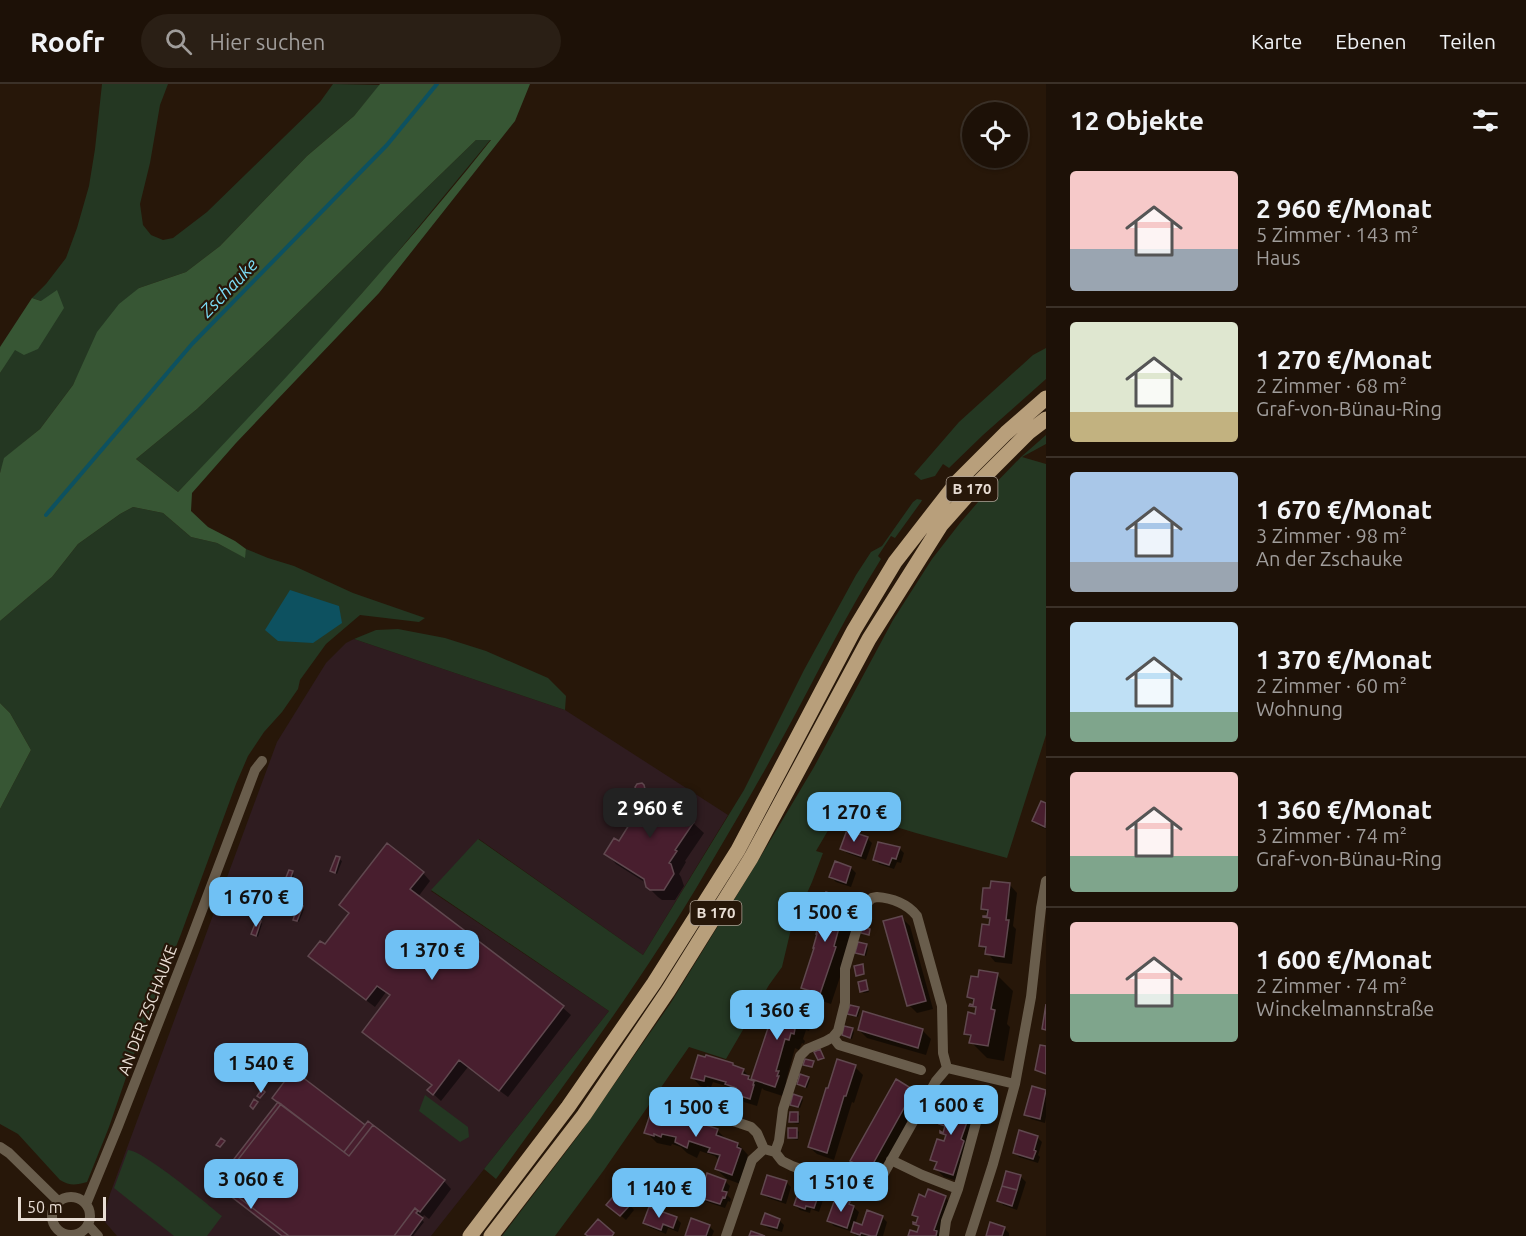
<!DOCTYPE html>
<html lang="de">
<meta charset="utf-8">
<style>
:root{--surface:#1d1107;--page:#2a1f15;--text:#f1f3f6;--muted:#a09d9b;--line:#3b3128;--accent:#70c1f4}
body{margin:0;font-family:Ubuntu,sans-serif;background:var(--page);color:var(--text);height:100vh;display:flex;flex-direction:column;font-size:22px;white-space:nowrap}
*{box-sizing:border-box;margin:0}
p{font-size:20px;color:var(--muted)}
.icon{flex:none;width:33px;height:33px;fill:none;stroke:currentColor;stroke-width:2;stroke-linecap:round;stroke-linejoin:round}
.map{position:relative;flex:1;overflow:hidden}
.side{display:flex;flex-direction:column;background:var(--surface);width:480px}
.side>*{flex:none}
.controls{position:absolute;left:962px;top:18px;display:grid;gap:12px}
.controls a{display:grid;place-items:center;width:66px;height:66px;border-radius:50%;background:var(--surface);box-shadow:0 2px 4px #0004,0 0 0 2px var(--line);font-size:30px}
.scale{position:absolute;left:18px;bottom:15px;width:88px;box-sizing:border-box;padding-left:6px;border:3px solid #e8ddd4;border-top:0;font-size:16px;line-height:21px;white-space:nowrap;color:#e8ddd4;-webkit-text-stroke:4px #271709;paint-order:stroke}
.price{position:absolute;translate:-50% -51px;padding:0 14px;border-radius:12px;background:var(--accent);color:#111;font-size:20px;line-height:39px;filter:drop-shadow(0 2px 3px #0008)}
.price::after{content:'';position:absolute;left:50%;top:36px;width:18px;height:14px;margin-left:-9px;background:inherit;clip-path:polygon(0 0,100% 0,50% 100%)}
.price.on{background:#222;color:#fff}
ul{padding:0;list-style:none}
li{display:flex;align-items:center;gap:18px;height:150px;padding:0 24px}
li+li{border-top:2px solid var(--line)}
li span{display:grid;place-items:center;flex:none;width:168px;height:120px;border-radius:6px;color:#555}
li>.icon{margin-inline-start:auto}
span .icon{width:72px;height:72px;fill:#fffc;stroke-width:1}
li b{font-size:26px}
h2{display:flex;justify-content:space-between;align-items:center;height:72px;padding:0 24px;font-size:26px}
header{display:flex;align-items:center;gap:36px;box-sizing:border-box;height:84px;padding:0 30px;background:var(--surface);border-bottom:2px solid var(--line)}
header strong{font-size:28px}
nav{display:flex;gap:33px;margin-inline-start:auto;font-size:21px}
.search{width:420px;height:54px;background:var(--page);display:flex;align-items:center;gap:15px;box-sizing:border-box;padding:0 21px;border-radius:33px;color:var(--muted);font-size:22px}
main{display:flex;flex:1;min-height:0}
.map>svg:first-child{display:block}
.commercial{fill:#2f1c20}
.green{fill:#243722}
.forest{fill:#375634;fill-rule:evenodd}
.water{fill:#0d5160}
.shadow{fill:#0007}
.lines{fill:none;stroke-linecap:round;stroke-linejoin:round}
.stream{stroke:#0d5160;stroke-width:4}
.building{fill:#481e2e;stroke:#60484f;stroke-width:1.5}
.minor{stroke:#695d4c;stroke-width:10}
.primary{stroke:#b89f7b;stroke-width:15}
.labels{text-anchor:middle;stroke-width:4.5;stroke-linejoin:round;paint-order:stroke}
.shield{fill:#271709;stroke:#aea297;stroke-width:1.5}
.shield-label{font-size:15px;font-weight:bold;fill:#e8ddd4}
.street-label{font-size:16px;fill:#e8ddd4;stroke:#271709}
.water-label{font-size:18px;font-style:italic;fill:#7bdbf4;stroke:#271709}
</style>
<header>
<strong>Roofr</strong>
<div class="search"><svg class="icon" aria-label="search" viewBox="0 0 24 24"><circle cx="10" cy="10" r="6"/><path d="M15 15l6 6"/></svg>Hier suchen</div>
<nav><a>Karte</a><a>Ebenen</a><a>Teilen</a></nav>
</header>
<main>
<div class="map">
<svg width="1046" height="1152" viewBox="0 0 1046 1152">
<rect width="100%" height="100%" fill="#271709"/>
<path class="commercial" d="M354,555L565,626L728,731L643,871L479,755L431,807L609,927L431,1152H117L105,1138V1128L110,1110L277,658L326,579L346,559Z"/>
<path class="green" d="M102,0H168L160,21L150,79L140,120L143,141L151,151L163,156L173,154L207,128L320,18L333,0L380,1L354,32L307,72L220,162L186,188L139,204L85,277L73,301L40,345L5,374L0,389V289L41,217L32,214L46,200L66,174L77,144L89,102L95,65Z
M491,55L387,181L281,301L178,408L136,375L197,325L270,256L476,56Z
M1046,264V295L983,351L949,384L943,380L935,392L921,396L914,390L959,338L1033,271Z
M1046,351V360L1022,373L1046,380V651L1007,774L916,749L840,726L816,767L823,769L812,798L791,845L782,883L769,901L726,975L689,963L604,1086L555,1152H502L581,1048L670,920L761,772L814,683L893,536L932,475L960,439L985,410L1021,373Z
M917,415L922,416L921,418L895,454L891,452L878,472L881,475C847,529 819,586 789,642C763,690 736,737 708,784C645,893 569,994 496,1095L484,1085L609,927L431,806L478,755L643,871L744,706L804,586L856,491L871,468L882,462L913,418Z
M133,423L163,429L191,453L217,459L244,473L246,465L268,474L294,482L353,509L425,534L419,538L360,531L326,560L300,596L298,605L282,628L264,648L248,672L236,700L181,850L140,953L109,1043L87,1098C76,1101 70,1102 60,1096L18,1050L0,1040V725L31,666L10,629L0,619V537L52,493L78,460L120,430Z
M398,545L445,554L486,567L548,594L566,612L565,626L354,555L376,546Z
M425,1011L468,1043L469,1053L460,1058L419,1027Z
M128,1066C144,1067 206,1119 222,1132L207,1152H174L114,1104Z"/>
<path class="forest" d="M380,0H530L515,37L379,209L236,359L192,409L191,427L208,443L235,457L246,465L245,474L217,459L191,453L163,429L133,423L120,430L78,460L52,493L0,537V389L4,374L40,345L73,301L97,248L119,220L139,204L186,188L220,162L307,72L354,32ZM476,56H491C393,179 287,294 178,408L136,375L197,325L270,256Z
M57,206L64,224L38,265L24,271L15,266L0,289V263L32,214L41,217Z
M0,619L10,629L31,666L0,725Z"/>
<path class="water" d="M290,506L339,522L342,539L313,559L278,557L265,546Z"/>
<path class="shadow" d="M641,701L654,712L693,739L704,749L685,777L686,778L679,790L681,793L684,802L675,816H662L658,813L647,802L646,799L616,780L606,769L619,759L630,742Z
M1042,719L1046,721V745L1039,742L1034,737Z
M867,754L872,759L866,776L847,769L842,764Z
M899,764L904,769L901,779L897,778L894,785L879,780L875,775Z
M337,774L342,777L337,790L332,787Z
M836,779L851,784L856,789L851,803L836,798L831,793Z
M292,789L294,791L290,803L285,800Z
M423,789L430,797L418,813L563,924L571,931L508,1013L468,983L441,1017L429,1006L433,1002L372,955L391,912L386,908L375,923L318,880L310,872Z
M1010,801L1017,809L1013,842L1016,845L1012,880L995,878L981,861L991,842V836L988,833L989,831L982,824Z
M846,817L857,827L845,873L846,875L831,920L813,914L802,903L815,864Z
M302,823L304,825L299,838L295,835Z
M902,834L910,842L933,925L917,929L909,921Z
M260,838L262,840L258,853L253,850Z
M866,862L868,864L866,872L857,868Z
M997,891L1013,907L1007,940L1010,943L1004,977L987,974L971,958L972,955L965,949L976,931L977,925L974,922L975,919L969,913Z
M865,898L867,900L869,908L864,909L862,907Z
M804,920L814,930L809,947L806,946L803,955L805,957L804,960L802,959L799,966L795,964L786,997L788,999L786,1013L764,1006L762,1004L757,1022L744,1018L732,1004L713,998L711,1003L707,1002L706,1004L700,1002L693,994L736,984L743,986L753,996L775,925L782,927Z
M858,924L860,926L858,933L851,932L849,930Z
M864,929L923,947L931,955L926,971L867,954L859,946Z
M852,946L854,948L852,955L845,953L843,951Z
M838,977L855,983L863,991L854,1019L852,1018L834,1076L817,1070L809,1063Z
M808,994L810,996L807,1004L798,1000Z
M897,998L914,1007L924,1018L880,1096L863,1087L852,1076Z
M1033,1004L1046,1007V1033L1045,1039L1031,1035L1026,1030Z
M801,1014L803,1016L800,1024L791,1020Z
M280,1019L365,1043L444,1097L451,1105L429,1135L424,1131L421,1135L424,1138L413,1152H283L217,1100Z
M972,1022L980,1030L961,1098L944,1093L936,1085L938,1081L932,1075L945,1059L947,1052L946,1045L940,1040L953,1024Z
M798,1030L800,1032L799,1040L793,1039L791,1037Z
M667,1035L687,1037L694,1043L717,1046L727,1056L738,1060L748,1071L747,1073L751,1077L743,1101L727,1095L716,1085L719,1076L715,1072L700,1067L697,1074L687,1069L681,1063L672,1060L671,1062L657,1059L646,1048Z
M797,1046L799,1048L798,1056L792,1055L789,1053Z
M1037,1053L1042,1058L1038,1071L1040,1073L1038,1079L1019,1073L1014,1068Z
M1007,1089L1021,1093L1026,1098L1017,1126L1003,1121L999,1116Z
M725,1097L730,1102L727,1111L731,1115L730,1118L728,1117L725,1124L704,1117L699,1112Z
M786,1098L791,1103L786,1120L768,1114L763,1109Z
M819,1108L824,1113L819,1128L811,1125L810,1129L800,1126L795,1121Z
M945,1113L953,1121L942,1152H910L918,1150L920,1143L919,1136L913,1131L926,1114Z
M849,1119L859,1128L855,1140L863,1143L882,1133L887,1138L883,1152H856L853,1148L834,1142L829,1137Z
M630,1121L634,1126L626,1136L613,1125Z
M676,1134L681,1139L678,1148L668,1144L666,1150L649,1143L644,1138Z
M779,1136L784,1141L782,1148L768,1144L763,1140Z
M709,1142L714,1147L712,1152H688Z
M1004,1144L1009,1149V1152H987Z"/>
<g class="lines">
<path class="stream" d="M46,431L192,260L387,61L437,0"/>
</g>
<path class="building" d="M642,699L644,701L645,705L694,738L675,766L677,767L669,779L671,780L674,790L664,806H650L646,803L644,795L604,770L614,754L619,757L629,741L624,738L634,723L629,719L637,708L635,703L637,700Z
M1041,717L1046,719L1045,743L1032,737Z
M847,746L868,753L861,772L840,765Z
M878,758L900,763L896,775L892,774L889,781L873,776Z
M387,759L424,788L410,805L564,922L499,1007L459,976L433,1011L427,1006L432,1001L362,948L390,911L377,902L366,916L308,872L320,857L325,860L349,829L339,821Z
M336,772L340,773L335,789L330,787Z
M835,777L851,783L846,799L829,793Z
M289,786L293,787L288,802L283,801Z
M991,797L1010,799L1006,836H1009L1004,873L985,870L986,863L979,862L982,840L989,841L990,834L983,833V832H987L988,826L981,825L983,804H990Z
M826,808L847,815L834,862L836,863L820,910L801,904L814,864H813L817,850H816L821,835L820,834L825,819L823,818Z
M298,820L303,822L297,837L293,836Z
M902,832L926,917L907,922L883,837Z
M257,835L261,837L256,852L251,850Z
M862,843L870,845L869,851L861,849Z
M858,858L867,860L864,871L855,869Z
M863,880L864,890L856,892L854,882Z
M979,886L998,889L991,925L995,926L988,962L969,959L971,951L964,950L968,928L975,930L976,923L969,922L970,920L973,921L974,915L967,913L971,892L978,893Z
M866,896L868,906L860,908L858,898Z
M785,912L805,918L798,937L795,936L793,944L795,945L794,950L791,949L789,956L785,955L776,987H779L777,992H779L775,1003L751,995L775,923L781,925Z
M1046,920V946L1042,945Z
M850,921L859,923L856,932L847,930Z
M863,927L923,945L918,964L858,946Z
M844,942L853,944L850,954L842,951Z
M1040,961L1046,962V990L1035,986Z
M820,965L824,974L818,976L814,968Z
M698,971L705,973L706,971L733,979V981L744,985L742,990L749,992L748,995L754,997L753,1001H754L750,1015L734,1010L736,1004L725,1000L726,998L705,992L704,997L691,994Z
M805,975L814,977L812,983L803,981Z
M837,975L856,981L846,1012H844L827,1069L808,1063L826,1004H828Z
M293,986L365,1041L344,1068L272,1014Z
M800,990L809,993L805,1003L797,1000Z
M896,995L914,1006L869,1087L850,1077Z
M1032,1002L1046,1006L1040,1035L1024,1031Z
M262,1005L265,1008L260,1014L257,1012Z
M793,1010L802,1013L798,1023L790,1021Z
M254,1015L258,1018L253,1025L250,1022Z
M955,1015L973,1021L961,1055L964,1057L953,1091L934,1085L937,1078L930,1076L937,1055L944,1057L946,1051L940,1049V1047L943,1049L945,1042L939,1040L946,1020L952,1022Z
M278,1018L281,1020L220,1099L217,1097Z
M281,1020L349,1072L373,1041L445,1096L420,1128L415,1124L394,1152H289L220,1099Z
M651,1028L666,1033L668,1029L688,1036L687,1039L693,1041L694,1037L718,1045L716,1051L738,1059L737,1063L741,1065L732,1091L715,1085L720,1071L708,1068L710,1064L689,1057L687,1064L675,1058L676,1053L662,1050L661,1053L654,1050V1052L644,1049Z
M790,1028H798V1038H789Z
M368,1037L373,1041L349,1072L344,1068Z
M788,1044H797V1054H788Z
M1019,1046L1038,1052L1034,1066L1036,1067L1033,1075L1013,1069Z
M221,1054L225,1057L220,1063L216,1061Z
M1006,1087L1021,1091L1017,1106L1002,1102Z
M707,1089L726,1096L722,1107L727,1108L725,1114L723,1113L720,1120L697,1113L699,1104L702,1105Z
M767,1091L787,1097L781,1116L761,1110Z
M217,1097L220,1099L289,1152H282L215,1100Z
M801,1100L820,1107L814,1124L806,1122L805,1125L794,1121Z
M1002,1102L1017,1106L1012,1122L997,1117Z
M928,1105L946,1112L934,1146L937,1147L936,1152H908L910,1146L917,1148L919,1142L913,1140V1138L916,1139L918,1133L912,1131L919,1110L925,1113Z
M617,1108L631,1120L620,1132L606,1121Z
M835,1115L840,1117L841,1115L850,1118L849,1120L854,1122L847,1144L827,1137Z
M649,1123L677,1133L673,1144L663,1140L661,1146L643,1139Z
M415,1124L418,1127L416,1129L423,1134L410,1152H394Z
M867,1126L883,1132L876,1152H871L861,1149L860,1151L851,1148L854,1138L862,1141Z
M765,1129L780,1135L777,1144L761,1140Z
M691,1134L710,1141L706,1152H685Z
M598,1135L614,1149L612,1152H588L585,1150Z
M990,1138L1005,1143L1002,1152H986Z
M751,1147L765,1152H749Z"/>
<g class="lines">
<path class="minor" d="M877,813C892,814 908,820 917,832L942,922L943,969L947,984L936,997L879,1098C873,1106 869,1107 859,1106L792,1082L782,1077L775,1068L779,1057L783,1025L800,972L807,965L826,957L833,953L838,947L845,919V885L860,834L867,819L872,814Z
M833,953L839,961L921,986
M947,984L1015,1000
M663,1013L751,1043L757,1049L764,1065L775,1068
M0,1063L9,1069L59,1118
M891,1076L922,1091L958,1105
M52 1132a19 19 0 1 1 38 0a19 19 0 1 1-38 0Z
M86,1120L118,1042L190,858L255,686L262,677
M88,1141L98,1152
M726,1152L752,1076L764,1065
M944,1152L946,1137L958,1105L980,1024
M970,1152L993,1080L1015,1000L1031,913L1041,824L1046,797"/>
<path class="primary" d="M470,1152L568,1023L654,899L738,766L854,546L895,478L958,397L1006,349L1046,314
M491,1152L584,1031L668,907L751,774L869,555L941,441L981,396L1029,348L1046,335"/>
</g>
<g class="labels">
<g class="shield">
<rect x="946.5" y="393" width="51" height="24" rx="4.5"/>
<rect x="690.5" y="817" width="51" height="24" rx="4.5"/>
</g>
<g class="shield-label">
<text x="972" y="410">B 170</text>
<text x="716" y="834">B 170</text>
</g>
<g class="street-label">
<text transform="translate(147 926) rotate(-69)" y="6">AN DER ZSCHAUKE</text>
</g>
<g class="water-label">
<text transform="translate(229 204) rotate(-46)" y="6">Zschauke</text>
</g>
</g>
</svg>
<div class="controls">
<a><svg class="icon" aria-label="locate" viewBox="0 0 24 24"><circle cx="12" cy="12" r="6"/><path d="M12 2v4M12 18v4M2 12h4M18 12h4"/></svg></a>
</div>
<div class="scale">50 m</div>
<b class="price on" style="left:650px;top:755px">2 960 €</b>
<b class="price" style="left:854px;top:759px">1 270 €</b>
<b class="price" style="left:256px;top:844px">1 670 €</b>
<b class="price" style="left:825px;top:859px">1 500 €</b>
<b class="price" style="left:432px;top:897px">1 370 €</b>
<b class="price" style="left:777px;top:957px">1 360 €</b>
<b class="price" style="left:261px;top:1010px">1 540 €</b>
<b class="price" style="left:951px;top:1052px">1 600 €</b>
<b class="price" style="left:696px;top:1054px">1 500 €</b>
<b class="price" style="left:251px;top:1126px">3 060 €</b>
<b class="price" style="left:841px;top:1129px">1 510 €</b>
<b class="price" style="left:659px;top:1135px">1 140 €</b>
</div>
<section class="side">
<h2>12 Objekte<svg class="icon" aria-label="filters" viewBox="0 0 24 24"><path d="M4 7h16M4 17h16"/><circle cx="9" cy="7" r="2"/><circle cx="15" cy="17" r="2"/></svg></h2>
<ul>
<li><span style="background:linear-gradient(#f6c9c9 65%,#9aa5b1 0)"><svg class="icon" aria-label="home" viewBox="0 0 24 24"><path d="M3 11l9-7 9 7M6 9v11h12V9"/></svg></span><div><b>2 960 €/Monat</b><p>5 Zimmer · 143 m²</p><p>Haus</p></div></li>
<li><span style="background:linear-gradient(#dfe7d0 75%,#c2b280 0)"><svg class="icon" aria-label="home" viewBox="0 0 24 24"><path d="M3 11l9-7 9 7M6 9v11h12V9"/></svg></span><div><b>1 270 €/Monat</b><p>2 Zimmer · 68 m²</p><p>Graf-von-Bünau-Ring</p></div></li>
<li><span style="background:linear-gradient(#a9c7e8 75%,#9aa5b1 0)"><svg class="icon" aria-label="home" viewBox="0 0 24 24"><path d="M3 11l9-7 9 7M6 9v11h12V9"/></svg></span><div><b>1 670 €/Monat</b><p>3 Zimmer · 98 m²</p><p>An der Zschauke</p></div></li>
<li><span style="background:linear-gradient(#bfe0f5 75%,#7fa58c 0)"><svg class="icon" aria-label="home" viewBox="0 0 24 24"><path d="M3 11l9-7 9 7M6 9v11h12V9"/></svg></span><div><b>1 370 €/Monat</b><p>2 Zimmer · 60 m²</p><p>Wohnung</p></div></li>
<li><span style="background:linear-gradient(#f6c9c9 70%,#7fa58c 0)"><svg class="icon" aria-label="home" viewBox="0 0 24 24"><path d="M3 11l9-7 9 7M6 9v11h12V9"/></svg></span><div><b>1 360 €/Monat</b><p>3 Zimmer · 74 m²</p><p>Graf-von-Bünau-Ring</p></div></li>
<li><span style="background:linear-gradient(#f6c9c9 60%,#7fa58c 0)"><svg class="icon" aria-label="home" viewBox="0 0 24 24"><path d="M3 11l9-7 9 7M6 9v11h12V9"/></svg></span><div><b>1 600 €/Monat</b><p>2 Zimmer · 74 m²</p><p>Winckelmannstraße</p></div></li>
</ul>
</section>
</main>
